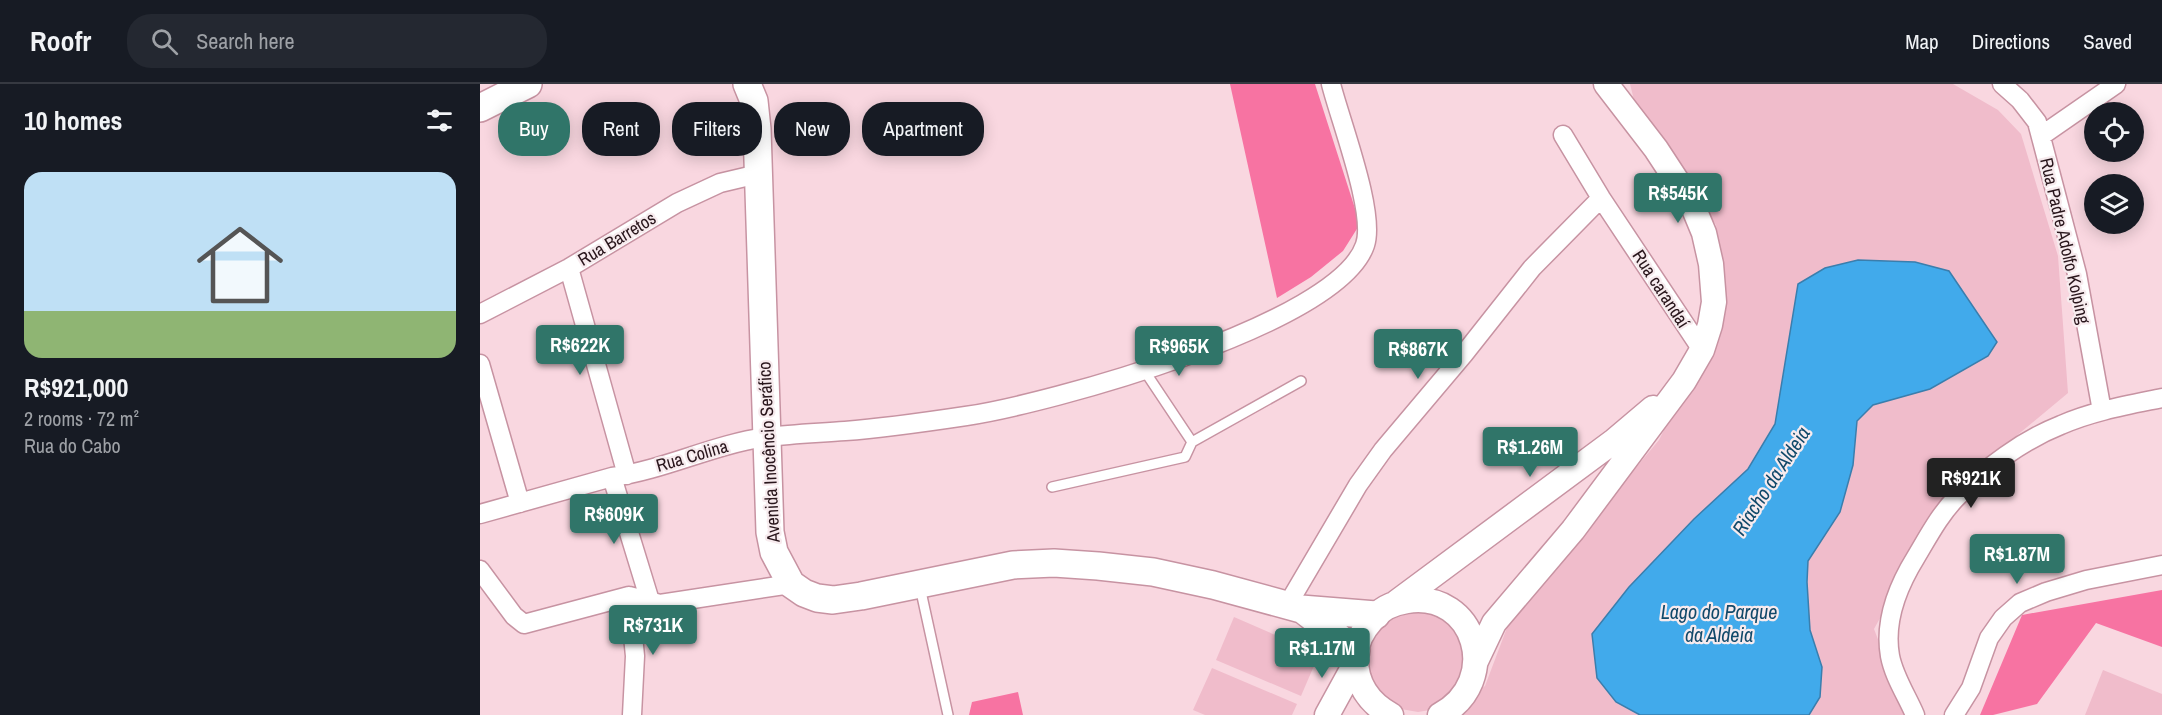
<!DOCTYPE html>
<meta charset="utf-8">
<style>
:root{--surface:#171b24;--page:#242831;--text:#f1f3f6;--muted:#9ea1a6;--line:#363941;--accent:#307569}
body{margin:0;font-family:"Archivo Narrow",sans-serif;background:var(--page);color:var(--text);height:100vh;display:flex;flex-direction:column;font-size:22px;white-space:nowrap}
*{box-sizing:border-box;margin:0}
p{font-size:20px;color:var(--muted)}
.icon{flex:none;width:33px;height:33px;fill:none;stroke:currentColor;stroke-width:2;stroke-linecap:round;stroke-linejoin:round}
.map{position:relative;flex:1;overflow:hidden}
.sheet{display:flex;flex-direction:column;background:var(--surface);width:480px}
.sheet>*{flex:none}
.banner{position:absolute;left:18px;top:18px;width:570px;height:54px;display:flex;gap:12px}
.buttons{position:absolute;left:1604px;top:18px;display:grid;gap:12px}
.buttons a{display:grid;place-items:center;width:60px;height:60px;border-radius:50%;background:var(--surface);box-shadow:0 3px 15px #0003;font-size:30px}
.price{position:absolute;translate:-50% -51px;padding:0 14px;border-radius:6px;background:var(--accent);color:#fff;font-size:20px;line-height:39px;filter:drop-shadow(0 2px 3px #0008)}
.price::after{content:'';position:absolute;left:50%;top:36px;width:18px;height:14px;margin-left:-9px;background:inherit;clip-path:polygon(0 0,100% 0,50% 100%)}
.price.selected{background:#222;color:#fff}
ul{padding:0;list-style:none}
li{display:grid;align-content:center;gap:12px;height:318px;padding:0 24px}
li+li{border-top:2px solid var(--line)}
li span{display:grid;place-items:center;height:186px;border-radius:18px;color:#555}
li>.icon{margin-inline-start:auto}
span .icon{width:108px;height:108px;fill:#fffc;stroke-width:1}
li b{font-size:26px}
h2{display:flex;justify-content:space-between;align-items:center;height:72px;padding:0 24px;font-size:26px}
.pill{padding:0 21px;border-radius:24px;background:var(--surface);box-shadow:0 3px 15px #0003;font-size:21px;line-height:54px}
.pill.selected{background:var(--accent);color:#fff}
header{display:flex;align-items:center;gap:36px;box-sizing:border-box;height:84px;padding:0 30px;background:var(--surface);border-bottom:2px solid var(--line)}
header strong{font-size:28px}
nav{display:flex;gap:33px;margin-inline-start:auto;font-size:21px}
.search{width:420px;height:54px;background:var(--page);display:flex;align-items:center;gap:15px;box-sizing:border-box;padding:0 21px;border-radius:24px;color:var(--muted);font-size:22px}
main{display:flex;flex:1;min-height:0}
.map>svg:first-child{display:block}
.green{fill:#f0bccb}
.forest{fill:#f773a2}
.water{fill:#41aaeb;stroke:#3a7ead;stroke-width:1.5}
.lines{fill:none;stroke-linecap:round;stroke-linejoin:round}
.service-casing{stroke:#c793a2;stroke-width:12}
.minor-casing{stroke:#c793a2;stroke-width:21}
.secondary-casing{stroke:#c793a2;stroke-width:27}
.primary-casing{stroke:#c793a2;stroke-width:30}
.service{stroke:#fff;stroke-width:9}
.minor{stroke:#fff;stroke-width:18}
.secondary{stroke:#fff;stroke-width:24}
.primary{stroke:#fff;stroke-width:27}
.labels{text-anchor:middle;stroke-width:4.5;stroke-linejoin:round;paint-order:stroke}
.street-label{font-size:18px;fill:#29161c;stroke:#f7ebee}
.water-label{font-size:20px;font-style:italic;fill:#11496a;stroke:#f7ebee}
</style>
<header>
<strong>Roofr</strong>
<div class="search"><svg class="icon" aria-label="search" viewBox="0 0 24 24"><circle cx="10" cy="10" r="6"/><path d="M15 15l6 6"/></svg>Search here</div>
<nav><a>Map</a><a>Directions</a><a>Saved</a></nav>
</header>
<main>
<section class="sheet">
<h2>10 homes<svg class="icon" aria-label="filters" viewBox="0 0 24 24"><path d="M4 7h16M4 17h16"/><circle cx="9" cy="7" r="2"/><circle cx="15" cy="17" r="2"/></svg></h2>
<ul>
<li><span style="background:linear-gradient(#bfe0f5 75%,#8fb573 0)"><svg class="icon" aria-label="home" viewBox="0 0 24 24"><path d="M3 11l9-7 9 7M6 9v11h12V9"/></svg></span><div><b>R$921,000</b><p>2 rooms · 72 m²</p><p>Rua do Cabo</p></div></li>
</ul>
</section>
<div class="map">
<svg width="1682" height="631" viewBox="0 0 1682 631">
<rect width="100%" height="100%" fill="#f9d7e0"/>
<path class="green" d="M1150,0H1473L1518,26L1541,50L1578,172L1588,309L1470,407L1394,545L1427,631H964L1005,602L1031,533L1179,356L1245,224L1236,141L1155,20Z
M923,526L957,528L983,552L984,597L950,626L938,628L915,624L897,610L884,578L894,545Z
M754,533L839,570L821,612L736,576Z
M732,584L817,620L812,631H725L713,626Z
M1623,586L1682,610V631H1605Z"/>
<path class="forest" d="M750,0H835L880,140L863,167L831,193L797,214Z
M1682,506V563L1616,539L1557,620L1513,631H1500L1542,531Z
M538,608L543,631H489L492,618Z"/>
<path class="water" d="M1378,176L1435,178L1469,187L1517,258L1508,272L1450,305L1393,321L1377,337L1373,381L1360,428L1328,477L1327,498L1330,546L1342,583L1340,613L1329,631H1160L1136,618L1117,594L1112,550L1149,503L1214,435L1268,385L1295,340L1318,200L1345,184Z"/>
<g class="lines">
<defs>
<path id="service" d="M664,286L712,358
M572,403L705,373L712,358L821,297
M440,503L468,631"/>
<path id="minor" d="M1522,0L1540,16L1557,38L1597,190L1622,327
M1083,51L1121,114L1222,266
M1561,52L1636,0
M89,184L147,391
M0,230L89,184L197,119L240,99L278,90
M0,280L40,419
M132,393L170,517
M0,430L132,393C184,386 234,360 287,353C313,350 339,349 365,347C405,344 446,338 486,332C567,320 858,241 885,161C896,129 860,36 851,0
M0,486L34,532L44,540L149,512L180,520L311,500
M149,512L155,572L152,631
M808,520L878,401L903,366L984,270L1052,184L1121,114
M1435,631C1427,612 1414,593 1410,572C1404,538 1418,502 1436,473C1448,453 1460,430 1477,413C1505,384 1543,356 1581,341C1613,327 1648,321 1682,314
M1474,631L1491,604L1509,554L1523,534L1540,519L1566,508L1606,496L1682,481"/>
<path id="secondary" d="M917,518L1134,357L1173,324
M996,577L1014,539L1093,446L1204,297L1222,266L1230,241L1234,218L1231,180L1224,149L1212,120L1176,65L1126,0
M847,631L875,580
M911,631C889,619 875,599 876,572C876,558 883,546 892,536C901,524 913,519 927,517C995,506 1023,597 960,631"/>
<path id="primary" d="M267,0L274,17L277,45L290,448L294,468L311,500L324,509L337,514L353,516L381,512L533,481L574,479L618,482L673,488L733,501L821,525L896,531
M0,24L48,0
M822,525L876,567"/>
</defs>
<use href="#service" class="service-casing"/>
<use href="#minor" class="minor-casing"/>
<use href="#secondary" class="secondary-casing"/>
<use href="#primary" class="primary-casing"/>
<use href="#service" class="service"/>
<use href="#minor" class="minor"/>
<use href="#secondary" class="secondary"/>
<use href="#primary" class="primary"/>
</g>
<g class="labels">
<g class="street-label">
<text transform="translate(137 155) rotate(-31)" y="6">Rua Barretos</text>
<text transform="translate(1585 157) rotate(77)" y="6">Rua Padre Adolfo Kolping</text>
<text transform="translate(1181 205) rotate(57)" y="6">Rua carandaí</text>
<text transform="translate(289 368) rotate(-93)" y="6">Avenida Inocêncio Seráfico</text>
<text transform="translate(212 372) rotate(-16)" y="6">Rua Colina</text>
</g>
<g class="water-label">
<text transform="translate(1291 397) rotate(-57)" y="7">Riacho da Aldeia</text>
<text x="1239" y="535">Lago do Parque<tspan x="1239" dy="23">da Aldeia</tspan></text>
</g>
</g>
</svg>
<div class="buttons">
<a><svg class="icon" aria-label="locate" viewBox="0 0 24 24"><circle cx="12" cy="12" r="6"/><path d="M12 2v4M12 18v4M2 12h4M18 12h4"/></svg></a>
<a><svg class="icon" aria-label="layers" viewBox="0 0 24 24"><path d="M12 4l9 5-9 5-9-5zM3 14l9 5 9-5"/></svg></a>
</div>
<b class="price" style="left:1198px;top:140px">R$545K</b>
<b class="price" style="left:100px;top:292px">R$622K</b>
<b class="price" style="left:699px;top:293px">R$965K</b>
<b class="price" style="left:938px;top:296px">R$867K</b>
<b class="price" style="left:1050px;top:394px">R$1.26M</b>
<b class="price selected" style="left:1491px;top:425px">R$921K</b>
<b class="price" style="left:134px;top:461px">R$609K</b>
<b class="price" style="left:1537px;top:501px">R$1.87M</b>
<b class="price" style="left:173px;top:572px">R$731K</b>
<b class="price" style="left:842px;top:595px">R$1.17M</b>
<div class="banner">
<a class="pill selected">Buy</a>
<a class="pill">Rent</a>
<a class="pill">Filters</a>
<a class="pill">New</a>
<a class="pill">Apartment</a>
</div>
</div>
</main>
